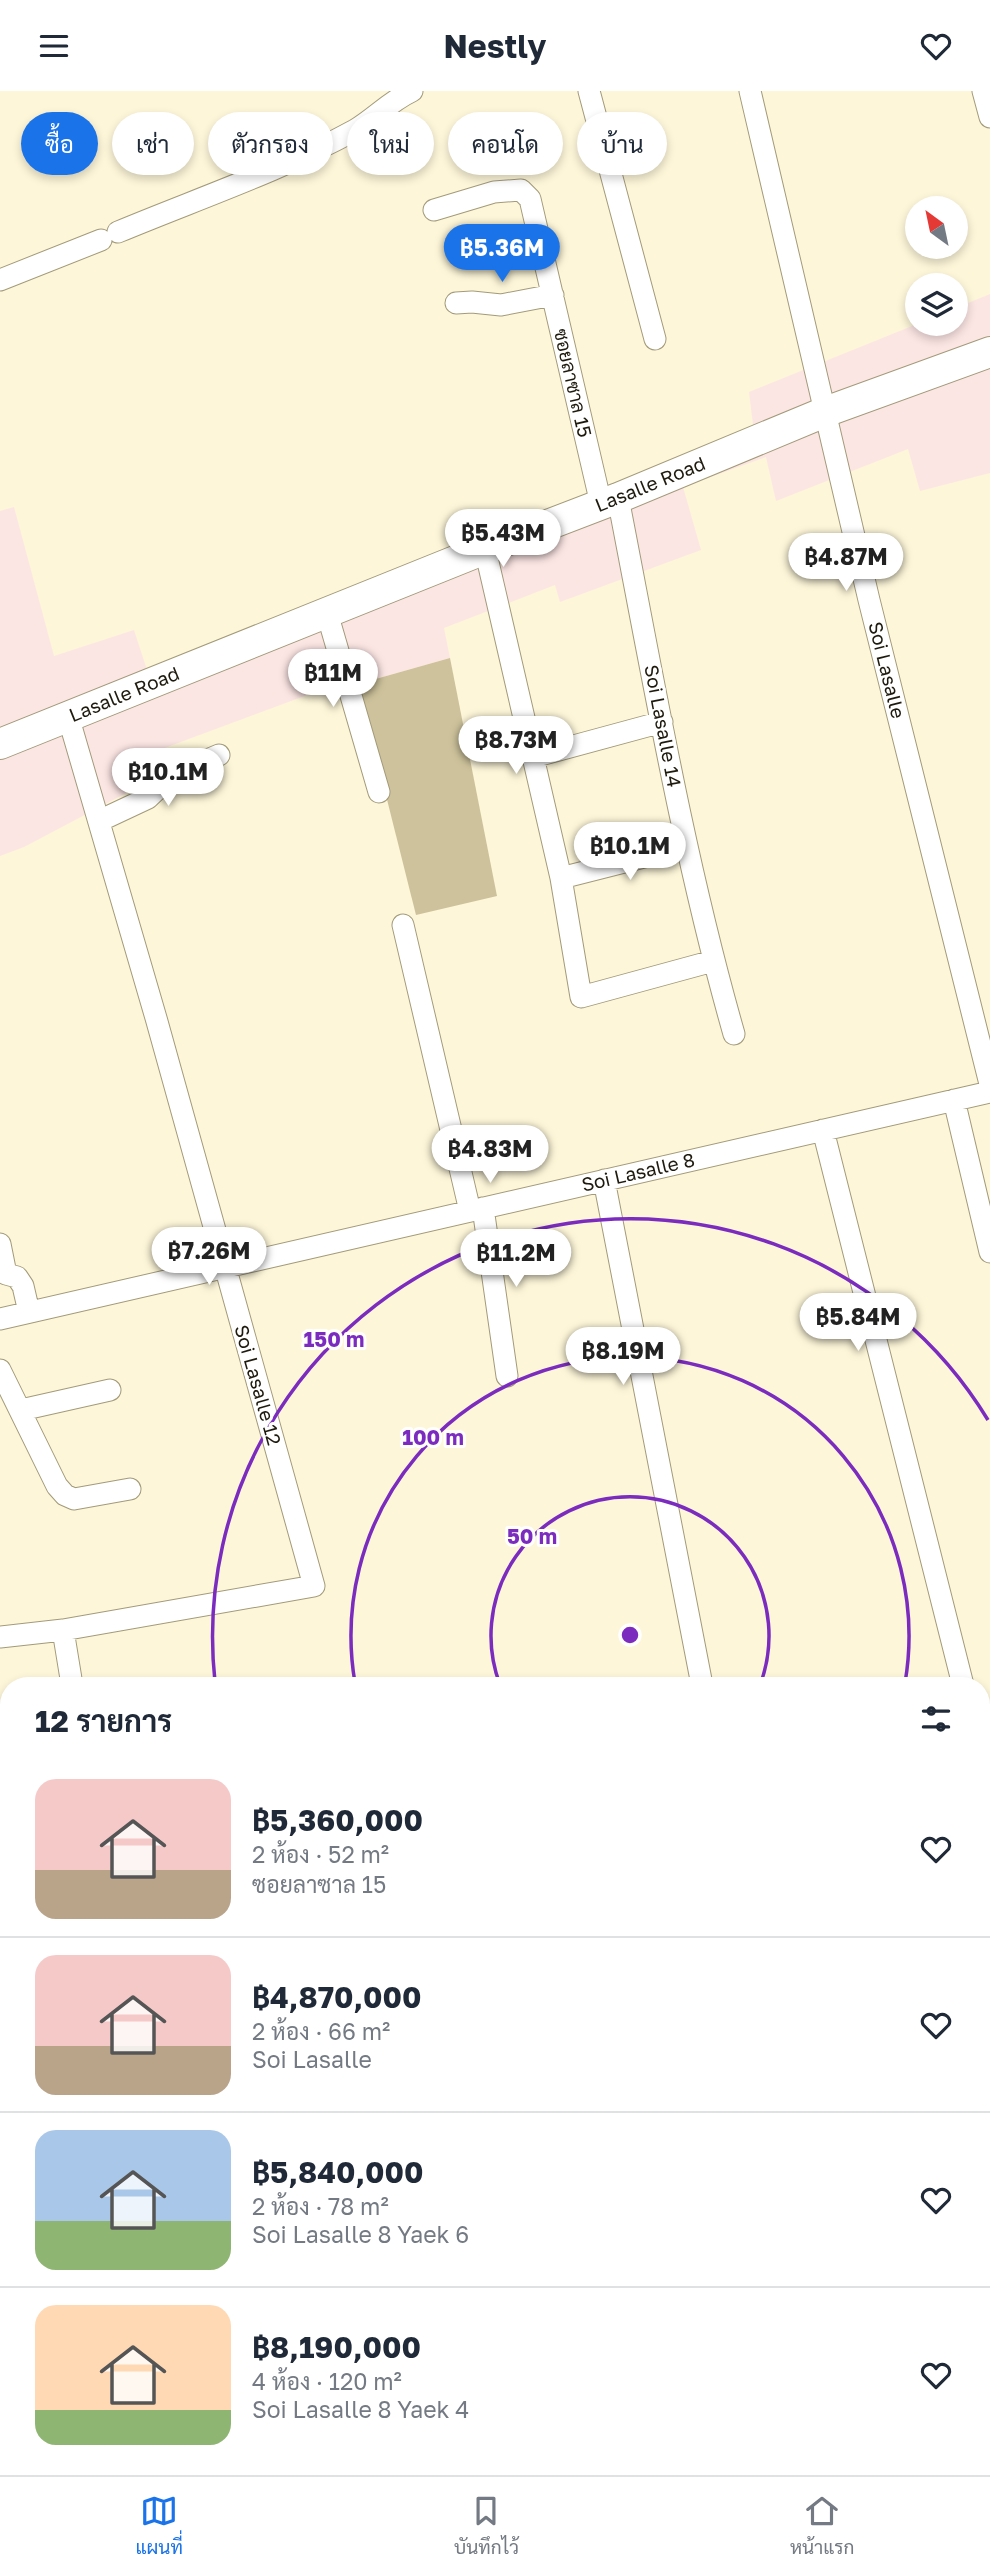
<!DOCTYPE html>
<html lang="th">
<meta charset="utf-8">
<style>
:root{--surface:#fff;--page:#f2f2f3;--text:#1f2937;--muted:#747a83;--line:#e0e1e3;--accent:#1a73e8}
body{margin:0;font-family:"Golos Text",Sarabun,sans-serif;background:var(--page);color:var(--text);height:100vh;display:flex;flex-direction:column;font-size:26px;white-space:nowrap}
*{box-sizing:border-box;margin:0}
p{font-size:23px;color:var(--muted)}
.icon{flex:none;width:38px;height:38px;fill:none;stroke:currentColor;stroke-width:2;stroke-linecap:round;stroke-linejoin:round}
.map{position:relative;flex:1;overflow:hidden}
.sheet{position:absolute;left:0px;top:1586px;width:990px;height:800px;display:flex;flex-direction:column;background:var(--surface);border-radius:28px 28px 0 0;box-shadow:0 4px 10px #0003}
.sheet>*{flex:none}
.guide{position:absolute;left:21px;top:21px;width:948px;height:63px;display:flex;gap:14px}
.needle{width:46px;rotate:327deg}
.buttons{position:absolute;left:905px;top:105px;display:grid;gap:14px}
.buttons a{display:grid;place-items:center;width:63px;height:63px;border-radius:50%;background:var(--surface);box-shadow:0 4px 10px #0003;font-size:35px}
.price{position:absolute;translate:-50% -60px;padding:0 16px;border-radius:24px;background:#fff;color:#222;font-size:23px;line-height:46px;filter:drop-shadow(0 2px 4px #0008)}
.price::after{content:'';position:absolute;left:50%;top:42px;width:21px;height:16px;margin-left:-10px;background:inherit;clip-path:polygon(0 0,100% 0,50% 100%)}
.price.current{background:var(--accent);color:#fff}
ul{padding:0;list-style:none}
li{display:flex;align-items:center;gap:21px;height:175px;padding:0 35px}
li+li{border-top:2px solid var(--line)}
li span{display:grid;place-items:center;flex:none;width:196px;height:140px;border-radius:21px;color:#555}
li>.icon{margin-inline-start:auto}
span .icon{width:84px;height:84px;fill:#fffc;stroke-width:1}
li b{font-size:30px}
h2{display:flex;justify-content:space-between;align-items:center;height:84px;padding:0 35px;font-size:30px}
.tag{padding:0 24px;border-radius:32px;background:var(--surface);box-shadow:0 4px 10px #0003;font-size:24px;line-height:63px}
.tag.current{background:var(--accent);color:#fff}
header{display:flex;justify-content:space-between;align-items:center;height:91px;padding:0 35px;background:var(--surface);font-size:32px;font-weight:700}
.dock{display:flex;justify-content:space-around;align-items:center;height:98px;border-top:2px solid var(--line);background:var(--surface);font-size:19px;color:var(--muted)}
.dock a{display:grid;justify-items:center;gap:4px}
.dock .current{color:var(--accent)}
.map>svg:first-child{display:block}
.commercial{fill:#fce6e4}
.green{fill:#cdc29b}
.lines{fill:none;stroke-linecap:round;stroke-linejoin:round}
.street-casing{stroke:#a39a79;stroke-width:23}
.secondary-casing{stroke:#a39a79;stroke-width:32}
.street{stroke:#fff;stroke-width:21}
.secondary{stroke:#fff;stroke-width:30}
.ring{fill:none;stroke:#7b2cbf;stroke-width:3.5}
.labels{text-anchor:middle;stroke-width:6;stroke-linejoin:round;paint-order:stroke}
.street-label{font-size:19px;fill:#1e1a0d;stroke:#fff}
.centre{fill:#7b2cbf;stroke:#fff;stroke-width:3.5}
.ring-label{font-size:21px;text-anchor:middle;font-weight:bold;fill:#7b2cbf;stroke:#fff;stroke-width:6;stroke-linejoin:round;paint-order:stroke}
</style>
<header><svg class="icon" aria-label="menu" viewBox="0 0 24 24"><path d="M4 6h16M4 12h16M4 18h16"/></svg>Nestly<svg class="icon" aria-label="heart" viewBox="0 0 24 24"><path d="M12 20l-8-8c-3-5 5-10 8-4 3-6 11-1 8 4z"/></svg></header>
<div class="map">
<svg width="990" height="2384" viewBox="0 0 990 2384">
<rect width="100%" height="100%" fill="#fdf6d9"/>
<path class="commercial" d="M990,203V382L920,400L908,358L776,410L766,366L683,396L701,459L560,511L555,494L444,537L450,567L358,593H337L143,665L149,690L24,756L0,765V420L14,416L54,565L134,539L147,579L754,342L749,301L917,233H956V217Z"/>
<path class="green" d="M450,567L497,805L416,824L358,593Z"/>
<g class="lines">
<defs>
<path id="street" d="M589,0L655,248
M750,0L869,509L990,993
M983,0L990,26
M434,119L494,101L521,99L530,108L601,413
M118,141C197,108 280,80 355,39C375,27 389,11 412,0
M0,189L101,149
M456,212L472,211L501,214L553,204
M618,407C653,587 684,768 734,943
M485,458L561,787L581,906L713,870
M327,522L379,701
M533,666L662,631
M99,730L148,707L172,684L219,664
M561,787L687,755
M403,834L470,1120
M954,1009L990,1161
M823,1039L963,1594
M604,1089L702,1594
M483,1117L507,1285
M0,1153L6,1183
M6,1183L17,1186L23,1195L29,1221
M0,1228L990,1001
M0,1279L57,1395L65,1404L74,1408L130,1398
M21,1319L110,1299
M63,1539L72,1594
M0,1546L63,1539L314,1495L156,927L68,625
M982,1667L990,1700
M0,1686L9,1685
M0,1838L9,1837
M982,2059L990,2092
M0,2270L9,2316
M982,2343L990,2342
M20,2376L22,2384
M455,2376L457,2384
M666,2376L668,2384
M870,2376L872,2384
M954,2376L955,2379
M280,2384L281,2376
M731,2384L779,2376"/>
<path id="secondary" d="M0,653L485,458L618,407L825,321L990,261
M982,1923L990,1921
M0,2127L9,2125"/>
</defs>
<use href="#street" class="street-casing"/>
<use href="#secondary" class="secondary-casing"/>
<use href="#street" class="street"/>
<use href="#secondary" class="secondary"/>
</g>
<g class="ring">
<path d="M500 1594A139 139 0 1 1 760 1594"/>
<path d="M355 1592A279 279 0 1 1 905 1592"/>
<path d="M215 1591A418 418 0 0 1 988 1329"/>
</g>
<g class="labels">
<g class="street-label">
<text transform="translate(573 292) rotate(77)" y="7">ซอยลาซาล 15</text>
<text transform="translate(650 393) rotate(-22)" y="7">Lasalle Road</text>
<text transform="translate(887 579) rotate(76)" y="7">Soi Lasalle</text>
<text transform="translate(124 603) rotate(-22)" y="7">Lasalle Road</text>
<text transform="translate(663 635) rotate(79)" y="7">Soi Lasalle 14</text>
<text transform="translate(638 1081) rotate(-13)" y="7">Soi Lasalle 8</text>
<text transform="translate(258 1294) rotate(74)" y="7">Soi Lasalle 12</text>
</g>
</g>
<circle cx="630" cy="1544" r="10" class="centre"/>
<g class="ring-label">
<text x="334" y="1256">150 m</text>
<text x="433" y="1354">100 m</text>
<text x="532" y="1453">50 m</text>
</g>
</svg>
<div class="buttons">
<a><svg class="needle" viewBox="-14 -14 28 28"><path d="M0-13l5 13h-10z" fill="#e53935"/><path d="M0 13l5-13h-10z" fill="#747a83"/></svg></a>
<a><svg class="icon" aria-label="layers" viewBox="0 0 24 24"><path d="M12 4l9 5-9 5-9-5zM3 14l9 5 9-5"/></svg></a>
</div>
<b class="price current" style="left:502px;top:193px">฿5.36M</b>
<b class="price" style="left:503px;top:478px">฿5.43M</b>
<b class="price" style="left:846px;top:502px">฿4.87M</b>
<b class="price" style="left:333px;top:618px">฿11M</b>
<b class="price" style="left:516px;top:685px">฿8.73M</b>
<b class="price" style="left:168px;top:717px">฿10.1M</b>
<b class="price" style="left:630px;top:791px">฿10.1M</b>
<b class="price" style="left:490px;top:1094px">฿4.83M</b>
<b class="price" style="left:209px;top:1196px">฿7.26M</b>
<b class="price" style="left:516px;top:1198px">฿11.2M</b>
<b class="price" style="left:858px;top:1262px">฿5.84M</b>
<b class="price" style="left:623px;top:1296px">฿8.19M</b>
<div class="guide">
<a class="tag current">ซื้อ</a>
<a class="tag">เช่า</a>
<a class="tag">ตัวกรอง</a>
<a class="tag">ใหม่</a>
<a class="tag">คอนโด</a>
<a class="tag">บ้าน</a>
</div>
<section class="sheet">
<h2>12 รายการ<svg class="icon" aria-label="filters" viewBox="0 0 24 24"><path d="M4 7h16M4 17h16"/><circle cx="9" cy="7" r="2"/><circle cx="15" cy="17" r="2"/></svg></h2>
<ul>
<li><span style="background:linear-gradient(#f6c9c9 65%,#b9a48a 0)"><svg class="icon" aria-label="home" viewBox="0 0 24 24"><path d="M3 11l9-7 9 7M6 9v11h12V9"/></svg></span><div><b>฿5,360,000</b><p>2 ห้อง · 52 m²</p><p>ซอยลาซาล 15</p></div><svg class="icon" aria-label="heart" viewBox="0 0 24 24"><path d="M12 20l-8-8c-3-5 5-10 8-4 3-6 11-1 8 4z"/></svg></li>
<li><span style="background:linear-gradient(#f6c9c9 65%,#b9a48a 0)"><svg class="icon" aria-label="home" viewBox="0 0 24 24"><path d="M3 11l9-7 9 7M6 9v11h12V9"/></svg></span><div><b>฿4,870,000</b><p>2 ห้อง · 66 m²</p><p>Soi Lasalle</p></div><svg class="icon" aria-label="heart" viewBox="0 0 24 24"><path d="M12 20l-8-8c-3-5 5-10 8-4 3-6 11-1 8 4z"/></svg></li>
<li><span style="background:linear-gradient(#a9c7e8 65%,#8fb573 0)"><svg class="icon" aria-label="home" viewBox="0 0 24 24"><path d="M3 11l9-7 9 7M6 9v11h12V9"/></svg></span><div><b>฿5,840,000</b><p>2 ห้อง · 78 m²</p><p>Soi Lasalle 8 Yaek 6</p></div><svg class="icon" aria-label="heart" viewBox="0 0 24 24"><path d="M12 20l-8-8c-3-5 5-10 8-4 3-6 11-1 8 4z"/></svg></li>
<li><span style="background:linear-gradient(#ffd9b3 75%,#8fb573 0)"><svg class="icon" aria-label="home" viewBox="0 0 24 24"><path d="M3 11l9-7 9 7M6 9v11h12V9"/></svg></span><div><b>฿8,190,000</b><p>4 ห้อง · 120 m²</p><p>Soi Lasalle 8 Yaek 4</p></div><svg class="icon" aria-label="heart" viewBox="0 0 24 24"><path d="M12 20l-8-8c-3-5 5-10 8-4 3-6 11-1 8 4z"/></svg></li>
</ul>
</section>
</div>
<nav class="dock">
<a class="current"><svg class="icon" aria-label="map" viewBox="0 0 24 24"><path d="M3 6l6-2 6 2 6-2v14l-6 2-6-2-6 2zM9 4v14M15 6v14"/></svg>แผนที่</a>
<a><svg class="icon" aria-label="saved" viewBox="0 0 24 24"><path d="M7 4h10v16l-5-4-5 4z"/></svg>บันทึกไว้</a>
<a><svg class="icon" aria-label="home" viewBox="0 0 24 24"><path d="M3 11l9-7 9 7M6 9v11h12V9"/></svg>หน้าแรก</a>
</nav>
